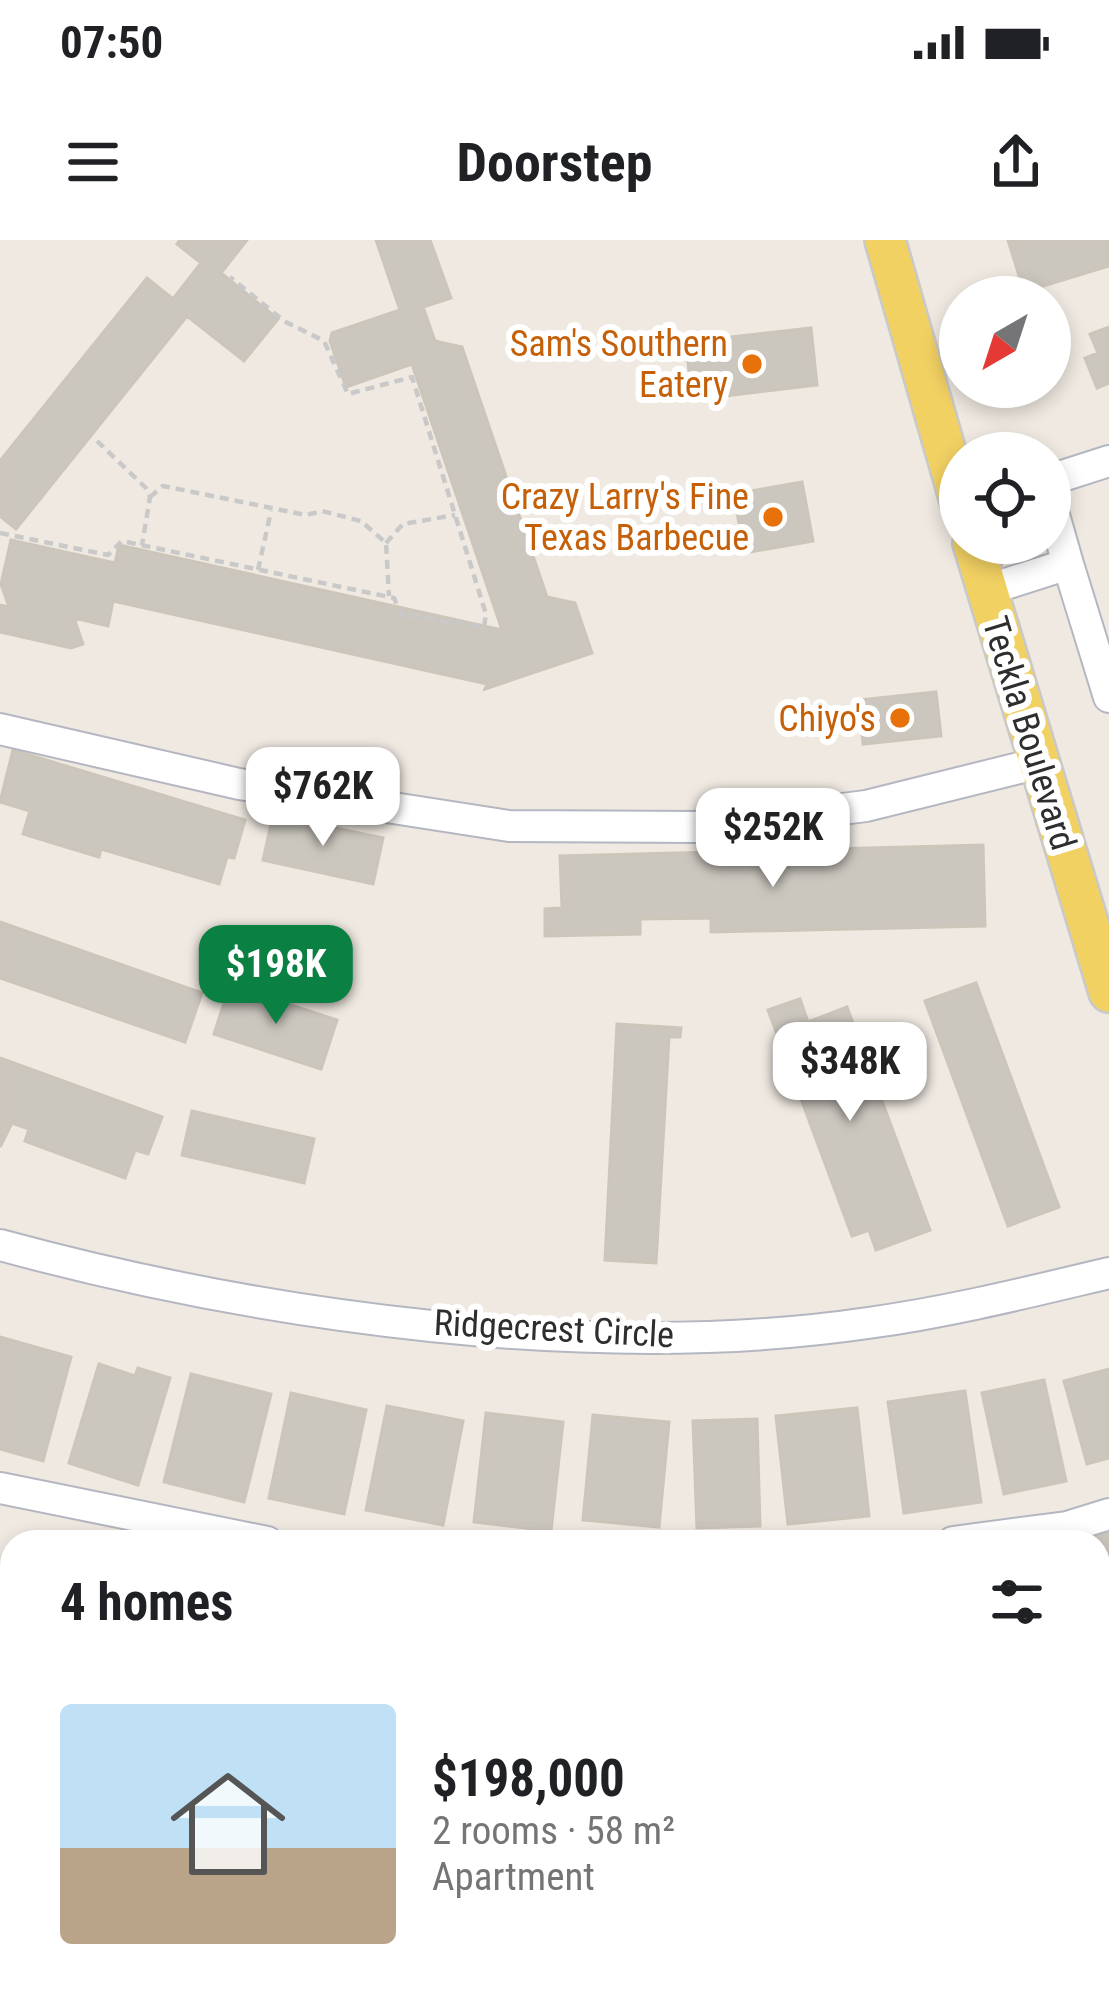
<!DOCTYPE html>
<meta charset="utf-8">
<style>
:root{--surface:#fff;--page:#f2f2f2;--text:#202124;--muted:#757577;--accent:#0b8043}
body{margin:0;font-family:"Roboto Condensed",sans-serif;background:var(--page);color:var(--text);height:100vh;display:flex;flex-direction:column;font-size:45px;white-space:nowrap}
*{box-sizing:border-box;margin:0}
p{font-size:39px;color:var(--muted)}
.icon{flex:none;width:66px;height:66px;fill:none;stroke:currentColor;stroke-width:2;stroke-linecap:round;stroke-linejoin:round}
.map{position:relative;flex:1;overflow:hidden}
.sheet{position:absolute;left:0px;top:1290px;width:1110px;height:471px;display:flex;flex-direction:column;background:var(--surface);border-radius:36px 36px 0 0;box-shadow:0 6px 18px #0003}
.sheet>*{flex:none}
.needle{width:78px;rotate:219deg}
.buttons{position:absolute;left:939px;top:36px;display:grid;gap:24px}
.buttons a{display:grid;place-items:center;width:132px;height:132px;border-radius:50%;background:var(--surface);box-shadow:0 6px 18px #0003;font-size:60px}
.price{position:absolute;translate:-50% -102px;padding:0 27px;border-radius:24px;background:#fff;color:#222;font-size:39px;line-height:78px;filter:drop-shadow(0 3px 6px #0008)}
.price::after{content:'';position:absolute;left:50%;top:72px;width:36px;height:27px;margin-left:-18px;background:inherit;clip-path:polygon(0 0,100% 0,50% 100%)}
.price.active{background:var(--accent);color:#fff}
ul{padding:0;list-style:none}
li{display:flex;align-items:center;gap:36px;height:300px;padding:0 60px}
li span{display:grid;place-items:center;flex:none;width:336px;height:240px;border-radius:12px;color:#555}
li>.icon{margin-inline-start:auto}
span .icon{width:144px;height:144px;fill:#fffc;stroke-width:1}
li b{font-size:51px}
h2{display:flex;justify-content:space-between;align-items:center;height:144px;padding:0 60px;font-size:51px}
.status{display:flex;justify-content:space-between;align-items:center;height:84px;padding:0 60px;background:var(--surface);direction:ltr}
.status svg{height:33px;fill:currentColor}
header{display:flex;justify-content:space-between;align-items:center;height:156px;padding:0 60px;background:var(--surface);font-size:54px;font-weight:700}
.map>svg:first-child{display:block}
.building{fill:#cbc7bf;stroke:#cbc5ba;stroke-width:3}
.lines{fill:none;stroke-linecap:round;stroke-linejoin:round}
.minor-casing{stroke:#b4b7c1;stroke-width:34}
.major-casing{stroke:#c9c9c9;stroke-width:44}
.path{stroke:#c9c9c9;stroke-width:4.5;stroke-dasharray:9 6;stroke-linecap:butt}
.minor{stroke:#fff;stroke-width:30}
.major{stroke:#f2d163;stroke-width:39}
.food-dot{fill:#e8710a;stroke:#fff;stroke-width:4.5}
.labels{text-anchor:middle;stroke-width:12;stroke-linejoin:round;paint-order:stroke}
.food-label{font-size:36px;fill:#c56008;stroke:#fff;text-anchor:end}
.street-label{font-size:36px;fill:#2e2e2e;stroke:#fff}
</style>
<div class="status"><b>07:50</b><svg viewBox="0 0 49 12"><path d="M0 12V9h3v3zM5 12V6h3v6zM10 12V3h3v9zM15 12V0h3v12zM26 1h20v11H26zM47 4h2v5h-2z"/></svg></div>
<header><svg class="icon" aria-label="menu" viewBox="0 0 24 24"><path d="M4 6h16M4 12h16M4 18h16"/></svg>Doorstep<svg class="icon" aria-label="share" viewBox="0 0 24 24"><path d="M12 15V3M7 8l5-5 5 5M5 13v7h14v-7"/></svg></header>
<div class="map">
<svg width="1109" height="1759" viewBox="0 0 1109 1759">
<rect width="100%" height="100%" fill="#efe9e1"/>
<path class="building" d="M180,0H247L221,33L278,79L244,121L187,76L16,289L0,276V221L147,38L173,59L201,23L177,4Z
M376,0H430L451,58L423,67L435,101L462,107L547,357L575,363L592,413L485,449L487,444L113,361L108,386L74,378L83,404L71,408L0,392V365L9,367L1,344L11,300L115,323L119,305L502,390L412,124L346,147L330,101L332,93L400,70Z
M1008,0H1109V26L1024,52Z
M1109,87V143L1097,148L1085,118L1098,113L1090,94Z
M811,88L817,145L692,160L686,102Z
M802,242L813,301L744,313L734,254Z
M936,452L941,496L863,504L859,460Z
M13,510L245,580L234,618L227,617L219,644L101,609L99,617L23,594L30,571L0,562Z
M273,575L383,598L373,644L263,620Z
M983,605L985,686L711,692V678L640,679V694L545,696V669L562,668L560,616Z
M0,682L202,753L185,802L0,738Z
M976,743L1059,967L1008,986L925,761Z
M230,745L337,780L321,829L214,794Z
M800,759L808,782L847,767L930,990L876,1010L869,990L852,996L768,770Z
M617,784L681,788L680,797H669L656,1023L605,1020Z
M0,818L162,877L148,914L135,910L125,938L25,901L29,889L12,883L0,907Z
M192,871L314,899L304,943L182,915Z
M0,1097L71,1117L43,1221L0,1209Z
M99,1124L135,1136L138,1128L170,1138L138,1245L69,1223Z
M1109,1129V1218L1087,1224L1064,1141Z
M191,1134L271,1154L244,1262L164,1242Z
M1044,1140L1066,1241L1004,1254L982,1153Z
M965,1151L981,1262L904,1273L888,1162Z
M291,1153L366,1170L344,1274L269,1258Z
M387,1166L463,1181L443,1285L366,1270Z
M857,1168L869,1276L788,1284L776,1176Z
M486,1173L563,1182L551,1291L474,1282Z
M593,1175L669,1182L659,1287L583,1280Z
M757,1179L760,1286L697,1288L693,1181Z
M1109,1292V1411H1107L1098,1381V1339L1103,1338L1093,1296Z
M0,1326L12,1329V1370H0Z
M0,1540L12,1543V1596L0,1593Z
M1100,1567L1109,1628L1098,1631V1568Z
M9,1748L53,1757L52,1759H7Z"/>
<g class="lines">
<defs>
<path id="minor" d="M1050,246L1056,238L1109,221
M1050,261L1068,324
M987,350L1068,324L1109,457
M0,489L239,544L509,586L699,587L866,566L1039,523
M0,1005C265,1077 595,1123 868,1083C949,1072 1029,1052 1109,1033
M0,1248L267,1302
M953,1302L1067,1287L1109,1274
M0,1456L12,1459
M1098,1489L1109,1486
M0,1673L12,1675
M1098,1699L1109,1697"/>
<path id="major" d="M885,0L960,261
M973,303L1109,752"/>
</defs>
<use href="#minor" class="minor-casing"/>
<use href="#major" class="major-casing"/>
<path class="path" d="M97,201L146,248L150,257L142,305
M150,257L163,246L306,275L322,271L361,281L386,303L389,356
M0,293L108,315L122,301L394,358L401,374L484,387L486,374L412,137L348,154L324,101L284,81L230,37
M386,303L403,284L455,275
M258,330L271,271"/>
<use href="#minor" class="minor"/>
<use href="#major" class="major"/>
</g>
<g class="food-dot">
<circle cx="752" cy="124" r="12"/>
<circle cx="773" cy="277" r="12"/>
<circle cx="900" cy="478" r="12"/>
</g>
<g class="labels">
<g class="food-label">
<text x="728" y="116">Sam's Southern<tspan x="728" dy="41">Eatery</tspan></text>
<text x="749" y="269">Crazy Larry's Fine<tspan x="749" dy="41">Texas Barbecue</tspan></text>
<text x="876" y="491">Chiyo's</text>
</g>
<g class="street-label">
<text transform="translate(1030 493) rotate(73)" y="13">Teckla Boulevard</text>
<text transform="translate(554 1088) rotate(3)" y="13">Ridgecrest Circle</text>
</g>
</g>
</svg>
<div class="buttons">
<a><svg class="needle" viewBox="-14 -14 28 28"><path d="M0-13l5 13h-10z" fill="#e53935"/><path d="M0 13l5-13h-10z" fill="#757577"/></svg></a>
<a><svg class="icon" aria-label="locate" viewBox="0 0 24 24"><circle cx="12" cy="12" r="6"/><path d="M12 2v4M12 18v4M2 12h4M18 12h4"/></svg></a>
</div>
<b class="price" style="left:323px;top:609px">$762K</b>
<b class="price" style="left:773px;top:650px">$252K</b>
<b class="price active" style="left:276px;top:787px">$198K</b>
<b class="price" style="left:850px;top:884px">$348K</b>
<section class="sheet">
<h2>4 homes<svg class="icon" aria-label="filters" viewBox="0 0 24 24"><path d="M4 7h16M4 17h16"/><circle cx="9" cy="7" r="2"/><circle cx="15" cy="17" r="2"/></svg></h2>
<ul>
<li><span style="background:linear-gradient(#bfe0f5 60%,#b9a48a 0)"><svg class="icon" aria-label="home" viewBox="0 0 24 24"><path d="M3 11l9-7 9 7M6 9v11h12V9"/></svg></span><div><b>$198,000</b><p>2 rooms · 58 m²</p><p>Apartment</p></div></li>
</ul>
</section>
</div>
